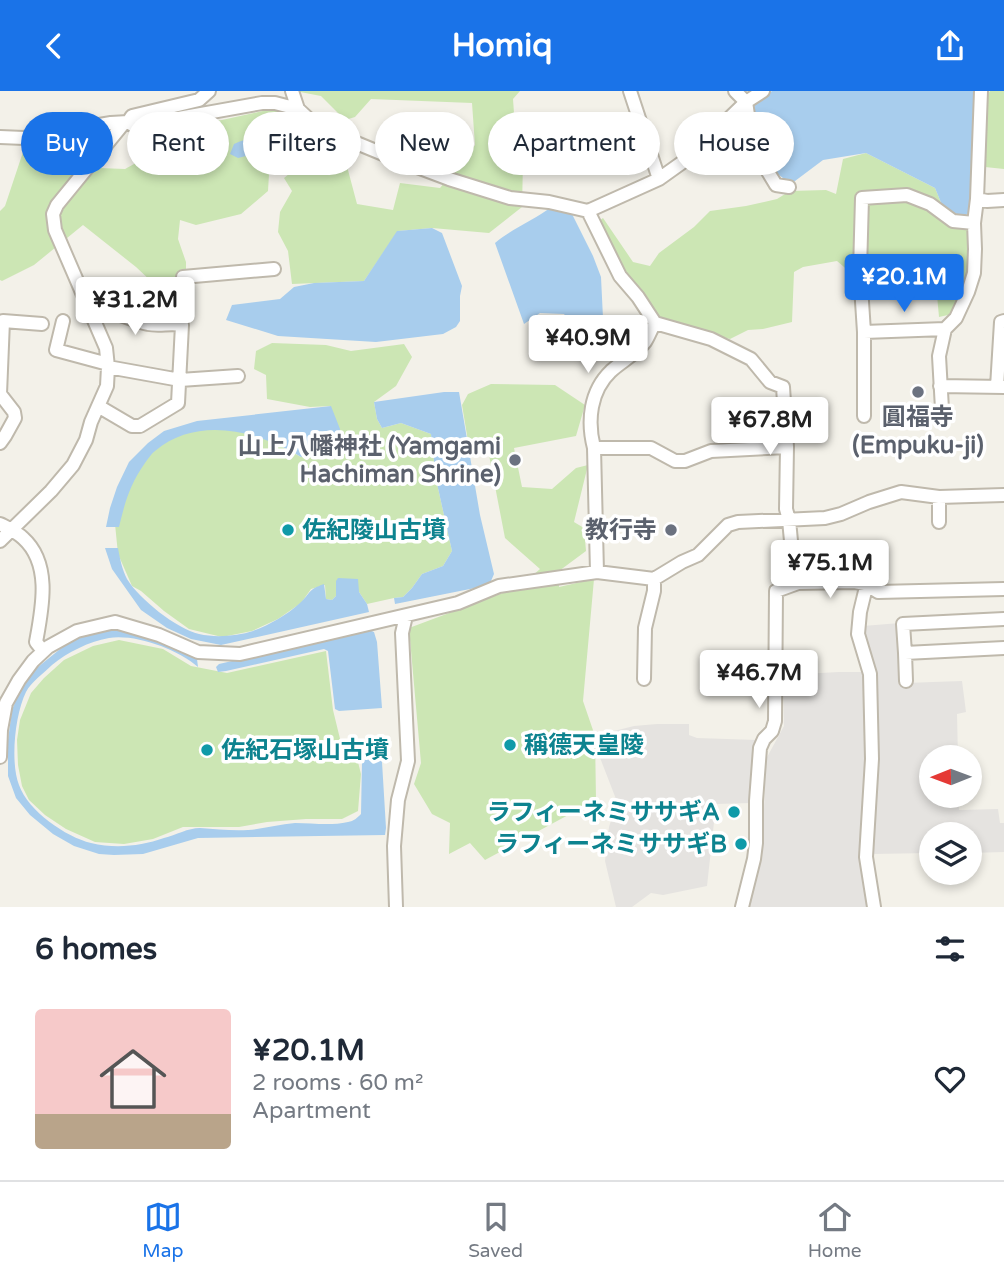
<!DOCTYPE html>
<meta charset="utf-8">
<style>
:root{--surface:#fff;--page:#f2f2f3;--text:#1f2937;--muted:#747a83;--line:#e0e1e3;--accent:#1a73e8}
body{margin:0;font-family:"Varela Round","Noto Sans JP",sans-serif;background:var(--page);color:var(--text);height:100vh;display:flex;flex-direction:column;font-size:26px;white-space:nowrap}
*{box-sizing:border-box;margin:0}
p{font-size:23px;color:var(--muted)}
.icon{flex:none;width:38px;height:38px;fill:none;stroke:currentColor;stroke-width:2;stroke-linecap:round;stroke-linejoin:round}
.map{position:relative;height:816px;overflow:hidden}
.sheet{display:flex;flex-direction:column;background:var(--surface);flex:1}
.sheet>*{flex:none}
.hud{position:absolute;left:21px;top:21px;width:962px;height:63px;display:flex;gap:14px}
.needle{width:46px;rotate:269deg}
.controls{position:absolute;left:919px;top:654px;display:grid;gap:14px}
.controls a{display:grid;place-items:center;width:63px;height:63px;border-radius:50%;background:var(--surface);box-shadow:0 4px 10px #0003;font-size:35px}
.price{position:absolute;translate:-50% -60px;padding:0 16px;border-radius:7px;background:#fff;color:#222;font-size:23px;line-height:46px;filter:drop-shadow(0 2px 4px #0008)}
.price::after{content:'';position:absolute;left:50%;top:42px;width:21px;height:16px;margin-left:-10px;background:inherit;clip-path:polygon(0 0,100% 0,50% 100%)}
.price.active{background:var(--accent);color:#fff}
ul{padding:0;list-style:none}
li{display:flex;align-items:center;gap:21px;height:175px;padding:0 35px}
li span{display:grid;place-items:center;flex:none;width:196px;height:140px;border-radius:7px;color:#555}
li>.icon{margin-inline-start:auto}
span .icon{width:84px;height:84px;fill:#fffc;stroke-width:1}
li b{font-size:30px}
h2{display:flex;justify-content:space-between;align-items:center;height:84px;padding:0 35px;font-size:30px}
.pill{padding:0 24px;border-radius:32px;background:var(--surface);box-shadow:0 4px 10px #0003;font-size:24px;line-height:63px}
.pill.active{background:var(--accent);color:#fff}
header{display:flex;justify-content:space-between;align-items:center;height:91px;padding:0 35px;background:var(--accent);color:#fff;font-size:32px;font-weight:700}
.tab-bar{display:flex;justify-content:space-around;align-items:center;height:98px;border-top:2px solid var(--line);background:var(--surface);font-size:19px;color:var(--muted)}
.tab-bar a{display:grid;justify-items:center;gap:4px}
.tab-bar .active{color:var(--accent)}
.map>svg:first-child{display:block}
.green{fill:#cce6b4}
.parking{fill:#e5e3e0}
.water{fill:#a8cded}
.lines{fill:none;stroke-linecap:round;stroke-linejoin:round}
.street-casing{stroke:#bfb9ac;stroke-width:16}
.street{stroke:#fff;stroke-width:12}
.worship-dot{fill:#6b7280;stroke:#fff;stroke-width:2.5}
.culture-dot{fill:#0f9aa8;stroke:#fff;stroke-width:2.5}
.labels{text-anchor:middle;stroke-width:7;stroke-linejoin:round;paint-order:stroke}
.worship-label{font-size:24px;font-weight:bold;fill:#5b616d;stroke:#fff;text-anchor:end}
.culture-label{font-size:24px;font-weight:bold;fill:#0d838f;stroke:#fff;text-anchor:start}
</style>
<header><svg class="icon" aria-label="back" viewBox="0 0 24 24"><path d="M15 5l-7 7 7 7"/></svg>Homiq<svg class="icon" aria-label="share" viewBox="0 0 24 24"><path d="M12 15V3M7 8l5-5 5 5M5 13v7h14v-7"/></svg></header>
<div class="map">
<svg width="1004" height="816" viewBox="0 0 1004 816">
<rect width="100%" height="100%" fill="#f3f1e9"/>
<path class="green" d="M295,0H520L513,8L516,50L523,71L522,116L489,142L432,137L398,140L364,190L292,193L288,160L278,141L280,121L292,100L284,87L315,62L344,64L357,113L393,119L400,92L440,97L475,54L472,12L371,8L355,26L345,29L321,5Z
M990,0H1004V78L985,76L987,5Z
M267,19H284L297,25L298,38L293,42L264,43L251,47L270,66L268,100L241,123L196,134L180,129L178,148L186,171V196L171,209L136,176L83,134L34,174L2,190L0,189V120L5,115L26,52L69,45L74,76L125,78L161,58L201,32L222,29Z
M866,62L935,97L942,114L963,127L968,137L969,176L962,209L948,224L939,226L935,182H918L886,204L871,199L837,170L803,176L794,181L792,231L763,238L748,239L730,248L659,228L591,136L603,127L633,171L650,175L659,162L694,136L710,120L746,115L777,108L790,100L826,99L836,103L843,68Z
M272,252L326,254L351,260L404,253L412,266L396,295L374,311L377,328L382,337L401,332L431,343L436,388L452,460L443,475L422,483L412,497L403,506L394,507L367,513L359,501L336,490V505L332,509L326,508L325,494L311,498L301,512L278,528L252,540L222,546L189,538L164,520L141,500L132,495L118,463L114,423L132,381L170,344L230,328L301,366L331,315L310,316L267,308L266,284L254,278L256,260Z
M491,293L555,294L585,314L576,345L514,357L522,396L552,398L576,377L588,374L574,431L584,437L586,460L559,480V496L594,488L583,610L595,645L596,709L485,769L470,752L449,763L450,732L432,723L414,693L421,672L409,537L508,500L524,492L540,478L505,447L489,364L480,361L468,350L462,314L468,303Z
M119,549L163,558L191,575L227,582L326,560L333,619L342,656L356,663L361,683L358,720L342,728H306L267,731L239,736H183L153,748L124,753L95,751L66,738L45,724L29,709L22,695L18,674L17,649L20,629L31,602L44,587L64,569L93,555Z"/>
<path class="parking" d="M900,532L905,592L962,590L966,621L957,623L958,667H931V705H958L959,719L998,718L1000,732H1004V761L970,762V744H931V762L872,763L878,678L876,627L863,547V535Z
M839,581H864L868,671V816H748L762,768L766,668L784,635L783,584Z
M657,633H689V644L697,647L757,649L751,712L716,713L707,795L663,804L651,802L632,816H616L605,770L609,736L616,714V708L597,659L612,653L615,647L614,640L634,635Z"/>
<path class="water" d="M772,0H977L971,119L963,127L942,114L935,97L866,62L823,69L791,93L775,81L757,53L752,16Z
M293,42L299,46L302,64L301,73L297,75L294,72L289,59L275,58L238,67L230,63L234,53C255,44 271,43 293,42Z
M553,115L571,121L593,165L601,186L603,227L593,228L577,241L564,223L540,222L524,233L495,152C513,137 534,129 553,115Z
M432,137L442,142L462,195L460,205V230L456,236L443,243L376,251L278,245L226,229L232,214L280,208L294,196L314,192L364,190L397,140Z
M444,301H459L480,424L494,483L491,490L480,496L395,513L394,507L403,506L412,497L422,483L443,475L452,460L436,388L431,343L401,332L382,337L377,328L374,311Z
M331,315L340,338L336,357L301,366C258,340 198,324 155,360C151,363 148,368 145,372C130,393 125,411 119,436H106L110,417L117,396L129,371L148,352L164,340L197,330Z
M105,457H118C120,468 122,478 127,488C139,508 177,538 199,543C216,547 237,545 253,540C269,534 287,524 300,512C311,502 307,499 324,493L326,508L332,509L336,505V490L338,487L358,488L359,501L367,513L369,521L221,554L191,548L167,537L141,519L112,478Z
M123,539L172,553L197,568L198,576C177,558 136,543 109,547C88,551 68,561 52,574C44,582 31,591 26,601C15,623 10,671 19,694C28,720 66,746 91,752C116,758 141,755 164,747C176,744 188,737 200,737C216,738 232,740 248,739C264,738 279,733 295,732C313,732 330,735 348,731C354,730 357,727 361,723L362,671L364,665H378L382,671L386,737L385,744L198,747L143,763L114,764L99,763L74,755L53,743L30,724L16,707L8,685V649L12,619L20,599L33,580L75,546L100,540Z
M369,539L374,541L377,551L382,617L339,620L335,618L328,560L324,558L226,580L218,581L216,576L219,573Z"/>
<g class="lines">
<defs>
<path id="street" d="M292,0L298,18
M630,0L659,88
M735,0L746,11L753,56L776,94L789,96
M981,0L977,108L987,110L1004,109
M128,31L134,35L262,12H275L298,18L313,32L337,44L388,65L449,88L510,107L549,111L588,120L659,88L687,68L746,11L763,0
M0,46L24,47L111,32L128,31L132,25L199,9L209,0
M588,120L620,185L638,206L655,232L711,248L751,268L770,291L783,296L787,356L786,418L789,429L793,471L798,492L776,500L775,630L772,640L764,648L760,657L756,710V752L754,768L742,816
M89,219C109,216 129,229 148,233C159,235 171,232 182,234L178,312L140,335H132L98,315
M63,230L56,259L108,273
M176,233L181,227L183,186L274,178
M864,241L945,238
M108,276L180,289L238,285
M940,295L1004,296
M997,296L1001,231L1004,230
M942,318L939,265L945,238L956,227L968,201L974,182L975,158L974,132L977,108
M864,325V241L860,180L862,107L907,104L930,113L953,130L974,132
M0,352L5,345L15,327L14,321L0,303L3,230L42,233
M594,357H651L675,370H685L711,360L787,356
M939,406V431
M0,433C8,437 17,441 23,447C52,473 42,518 36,551L43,560
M0,450L51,400L73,374L86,349L91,331L107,295L108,276L106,257L55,139L53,123L57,114L124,32
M873,467L860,521L858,543L870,583L872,668L866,766L874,816
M597,481L594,357C587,330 590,300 611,280C622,270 636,263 645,251C649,245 651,238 655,232
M798,492L854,491L865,493L878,501L1004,498
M905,562L903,533L1004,528
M644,588L645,537L654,500V488
M906,590L905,562L1004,557
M0,666L1,639L6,612L19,589L33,570L48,556L77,540L115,531L159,544L198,561L240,563L458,512L499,495L597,481L654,488L682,471L698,464L728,434L738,431L825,427L841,423L869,411L901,401L939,406L1004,404
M396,816L394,755L398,709L408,670L402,542L406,525"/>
</defs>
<use href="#street" class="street-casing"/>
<use href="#street" class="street"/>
</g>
<g class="worship-dot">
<circle cx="918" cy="301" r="7"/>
<circle cx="515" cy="369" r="7"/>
<circle cx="671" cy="439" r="7"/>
</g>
<g class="culture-dot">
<circle cx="288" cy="439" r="7"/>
<circle cx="510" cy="654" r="7"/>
<circle cx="207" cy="659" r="7"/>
<circle cx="734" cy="721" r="7"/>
<circle cx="741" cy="753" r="7"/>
</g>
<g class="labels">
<g class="worship-label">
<text x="918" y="334" text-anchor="middle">圓福寺<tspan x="918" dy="28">(Empuku-ji)</tspan></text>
<text x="501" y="363">山上八幡神社 (Yamgami<tspan x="501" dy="28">Hachiman Shrine)</tspan></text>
<text x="657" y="447">教行寺</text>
</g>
<g class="culture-label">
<text x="302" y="447">佐紀陵山古墳</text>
<text x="524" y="662">稱德天皇陵</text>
<text x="221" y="667">佐紀石塚山古墳</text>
<text x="720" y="729" text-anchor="end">ラフィーネミササギA</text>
<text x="727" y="761" text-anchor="end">ラフィーネミササギB</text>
</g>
</g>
</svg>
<div class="controls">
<a><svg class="needle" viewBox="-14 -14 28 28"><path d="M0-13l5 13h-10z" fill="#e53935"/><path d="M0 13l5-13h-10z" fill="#747a83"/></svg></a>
<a><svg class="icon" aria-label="layers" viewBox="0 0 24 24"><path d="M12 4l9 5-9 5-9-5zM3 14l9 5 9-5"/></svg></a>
</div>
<b class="price active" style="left:904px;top:223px">¥20.1M</b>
<b class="price" style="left:135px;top:246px">¥31.2M</b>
<b class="price" style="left:588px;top:284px">¥40.9M</b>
<b class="price" style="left:770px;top:366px">¥67.8M</b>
<b class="price" style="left:830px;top:509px">¥75.1M</b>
<b class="price" style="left:759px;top:619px">¥46.7M</b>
<div class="hud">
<a class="pill active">Buy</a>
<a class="pill">Rent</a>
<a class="pill">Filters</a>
<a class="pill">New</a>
<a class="pill">Apartment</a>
<a class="pill">House</a>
</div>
</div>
<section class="sheet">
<h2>6 homes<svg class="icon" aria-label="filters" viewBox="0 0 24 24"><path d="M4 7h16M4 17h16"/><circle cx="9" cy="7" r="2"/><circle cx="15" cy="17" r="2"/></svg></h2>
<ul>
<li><span style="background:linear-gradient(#f6c9c9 75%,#b9a48a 0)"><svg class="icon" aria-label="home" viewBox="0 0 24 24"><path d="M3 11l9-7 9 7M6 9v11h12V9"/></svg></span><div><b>¥20.1M</b><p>2 rooms · 60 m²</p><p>Apartment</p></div><svg class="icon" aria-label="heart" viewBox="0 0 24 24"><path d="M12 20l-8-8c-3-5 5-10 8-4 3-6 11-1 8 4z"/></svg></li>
</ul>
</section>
<nav class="tab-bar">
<a class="active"><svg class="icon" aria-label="map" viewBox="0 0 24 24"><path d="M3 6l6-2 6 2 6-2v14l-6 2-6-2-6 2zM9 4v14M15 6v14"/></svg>Map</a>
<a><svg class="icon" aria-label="saved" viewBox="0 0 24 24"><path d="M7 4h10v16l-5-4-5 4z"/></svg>Saved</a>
<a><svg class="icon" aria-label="home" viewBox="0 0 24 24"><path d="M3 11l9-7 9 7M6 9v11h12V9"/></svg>Home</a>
</nav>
